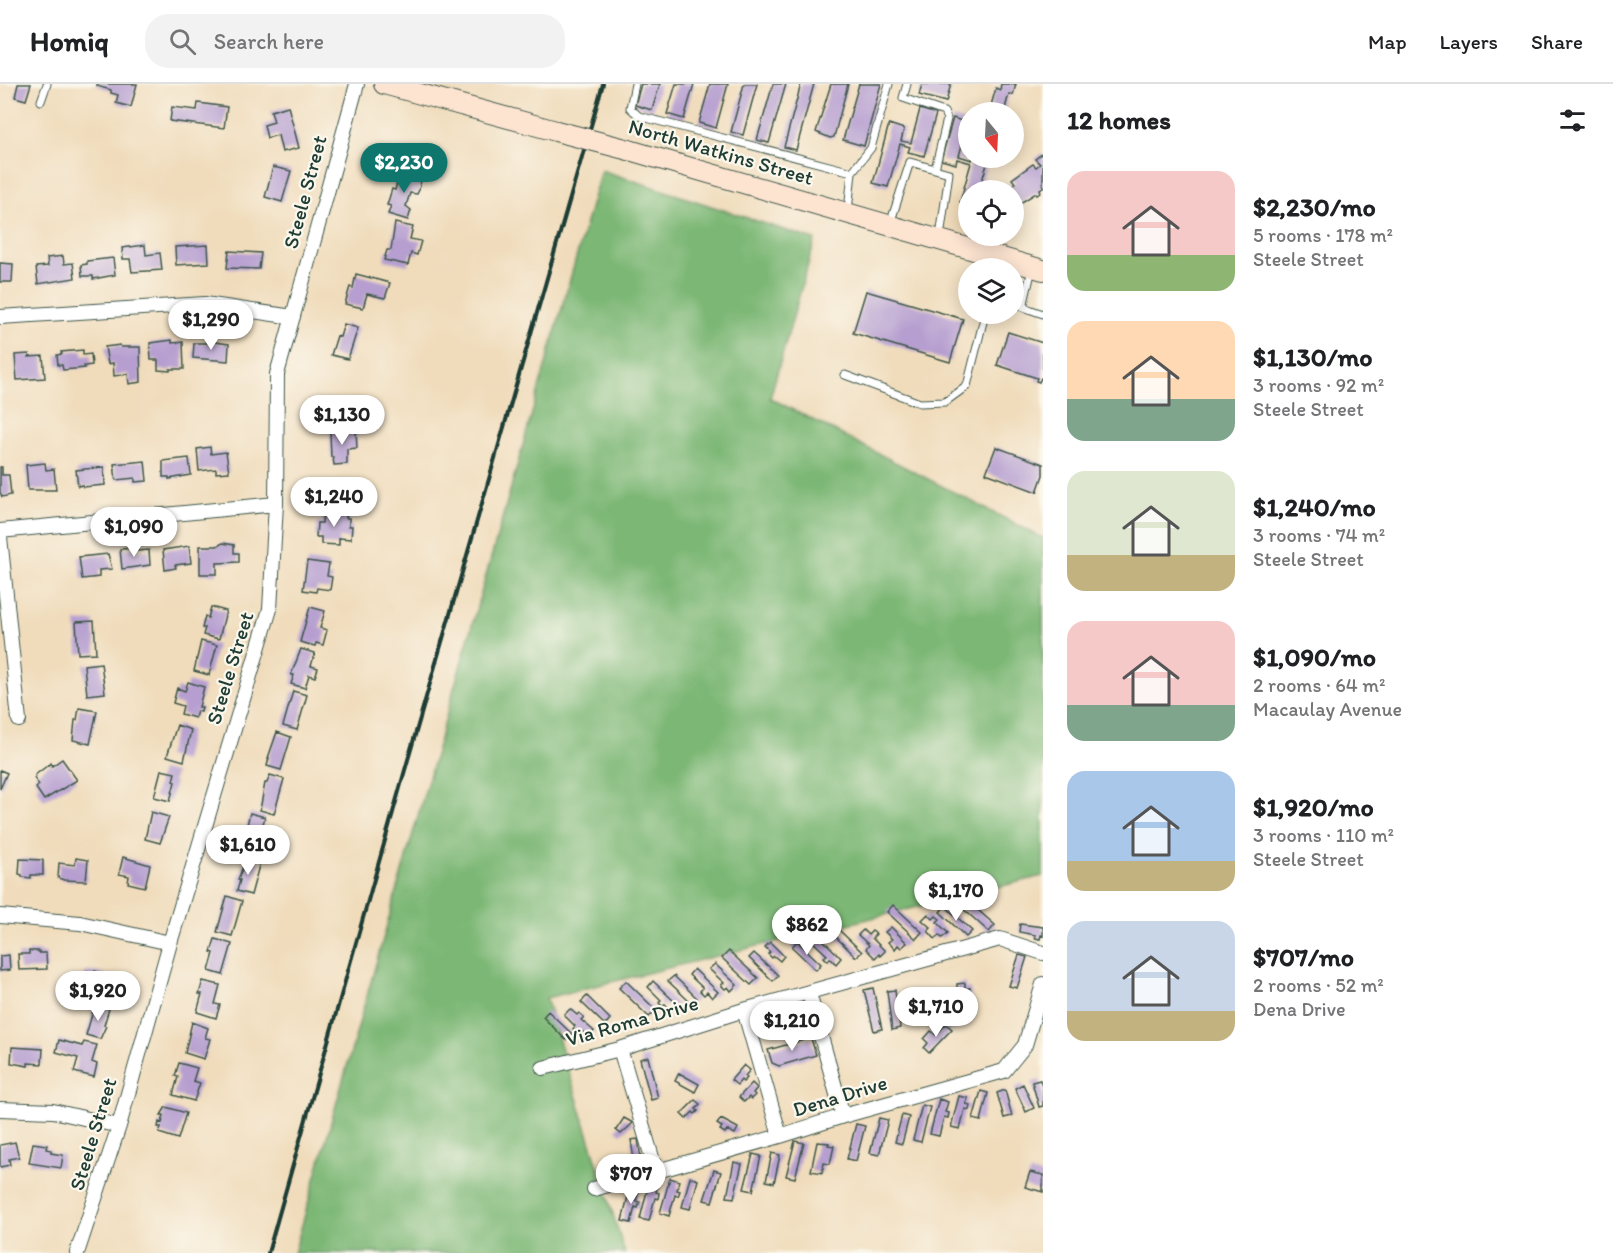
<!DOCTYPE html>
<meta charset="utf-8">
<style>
:root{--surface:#fff;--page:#f2f2f2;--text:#202124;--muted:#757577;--line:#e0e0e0;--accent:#0f766e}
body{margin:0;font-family:Itim,sans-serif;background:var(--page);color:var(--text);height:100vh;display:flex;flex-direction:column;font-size:22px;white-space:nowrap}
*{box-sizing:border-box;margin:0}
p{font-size:20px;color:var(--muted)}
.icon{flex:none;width:33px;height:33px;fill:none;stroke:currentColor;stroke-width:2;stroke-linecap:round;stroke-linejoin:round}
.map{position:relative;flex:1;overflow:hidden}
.details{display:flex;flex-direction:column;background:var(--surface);width:570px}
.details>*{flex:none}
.needle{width:39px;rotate:162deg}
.controls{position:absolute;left:958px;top:18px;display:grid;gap:12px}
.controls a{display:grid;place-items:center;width:66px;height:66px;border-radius:50%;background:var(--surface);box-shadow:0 3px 15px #0003;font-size:30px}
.price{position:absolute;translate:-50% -51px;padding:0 14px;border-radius:21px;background:#fff;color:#222;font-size:20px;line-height:39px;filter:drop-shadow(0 2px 3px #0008)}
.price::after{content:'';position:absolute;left:50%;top:36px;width:18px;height:14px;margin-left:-9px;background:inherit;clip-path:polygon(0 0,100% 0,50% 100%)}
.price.active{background:var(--accent);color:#fff}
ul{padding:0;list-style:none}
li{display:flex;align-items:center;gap:18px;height:150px;padding:0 24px}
li span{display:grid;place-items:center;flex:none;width:168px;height:120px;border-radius:18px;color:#555}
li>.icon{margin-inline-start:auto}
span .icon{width:72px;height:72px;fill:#fffc;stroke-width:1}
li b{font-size:26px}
h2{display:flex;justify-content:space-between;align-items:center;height:72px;padding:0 24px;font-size:26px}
header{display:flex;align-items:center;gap:36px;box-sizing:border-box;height:84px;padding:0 30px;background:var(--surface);border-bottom:2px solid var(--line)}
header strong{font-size:28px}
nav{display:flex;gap:33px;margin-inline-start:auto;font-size:21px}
.search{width:420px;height:54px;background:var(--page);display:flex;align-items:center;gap:15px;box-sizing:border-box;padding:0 21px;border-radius:24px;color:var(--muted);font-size:22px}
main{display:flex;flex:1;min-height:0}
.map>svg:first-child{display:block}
.forest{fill:#7cb775;stroke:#4e7a54;stroke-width:1.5}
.building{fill:#b69fd0}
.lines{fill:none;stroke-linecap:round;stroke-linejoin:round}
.lane-casing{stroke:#3e5548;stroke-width:9}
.street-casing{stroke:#3e5548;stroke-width:16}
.secondary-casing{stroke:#3e5548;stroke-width:22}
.lane{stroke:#fff;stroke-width:7}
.street{stroke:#fff;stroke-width:14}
.secondary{stroke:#fde4d1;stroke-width:20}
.rail{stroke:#1f3d34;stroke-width:4}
.secondary-bridge-casing{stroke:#3e5548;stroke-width:22;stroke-linecap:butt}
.secondary-bridge{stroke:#fde4d1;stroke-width:20}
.labels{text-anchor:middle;stroke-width:4.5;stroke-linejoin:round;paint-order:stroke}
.street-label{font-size:21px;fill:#1f3d34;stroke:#fbf7ec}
</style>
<header>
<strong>Homiq</strong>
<div class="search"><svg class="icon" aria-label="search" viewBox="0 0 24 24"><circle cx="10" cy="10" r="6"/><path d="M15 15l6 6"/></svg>Search here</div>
<nav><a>Map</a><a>Layers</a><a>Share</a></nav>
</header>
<main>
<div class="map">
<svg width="1043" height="1169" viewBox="0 0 1043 1169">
<rect width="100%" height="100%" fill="#fbf7ec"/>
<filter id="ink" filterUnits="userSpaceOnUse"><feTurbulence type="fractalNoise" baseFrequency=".0167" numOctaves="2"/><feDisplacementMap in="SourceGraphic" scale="12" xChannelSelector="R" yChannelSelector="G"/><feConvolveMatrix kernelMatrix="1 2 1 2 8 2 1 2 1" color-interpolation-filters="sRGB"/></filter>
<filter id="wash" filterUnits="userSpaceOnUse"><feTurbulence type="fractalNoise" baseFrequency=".008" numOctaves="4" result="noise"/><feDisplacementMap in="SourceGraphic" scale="24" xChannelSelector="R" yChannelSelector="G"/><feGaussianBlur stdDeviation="1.35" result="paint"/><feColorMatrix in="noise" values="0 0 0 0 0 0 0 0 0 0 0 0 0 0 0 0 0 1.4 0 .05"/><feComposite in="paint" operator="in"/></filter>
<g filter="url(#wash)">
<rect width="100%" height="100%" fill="#f0dcbb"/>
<path class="forest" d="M601,86L815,156L770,314L1043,454V792L546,914L625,1169H294Z"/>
<g id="blocks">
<path class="building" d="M18,0H31L26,16L15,13Z
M97,0H137L131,23L116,19L118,11L111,9V6L97,2Z
M641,0H660L652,26L635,21Z
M676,0H694L684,35L667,30Z
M710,0H728L716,44L699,39Z
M744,0H757L743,51L731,48Z
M773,0H786L769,59L757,56Z
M801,0H814L796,66L784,63Z
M831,0H848L834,53L830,54L816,48Z
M859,0H881L864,62L843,56Z
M922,0H951L946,18L919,11Z
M1001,0H1016L1013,11L1009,10L1004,28L990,25L996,4L1000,6Z
M198,19L227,23L224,44L170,37L172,23L197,26Z
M288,22L299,64L282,68L278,51L267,54L264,41L274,38L271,27Z
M920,25L936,30L924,72L908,68L910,63L900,60L888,103L873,99L889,40L904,45L901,57L911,59Z
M953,34L968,39L959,72L972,76V74H989L979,106H969V120L960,118L971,79L957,75L956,80L941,76Z
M1043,69V103L1040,105L1041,108L1037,111L1036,109L1014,123V106H1000L1009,100L1011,102L1015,99L1012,95L1033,80L1036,83L1040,80L1035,75Z
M273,83L291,87L282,118L265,113Z
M414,84L423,86L419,106L417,110L410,109L406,122L411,126L408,136L388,130L391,122L387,121L392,105L395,106L399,92L411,95Z
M395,139L413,143L410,155L421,157L417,171L411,169L408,181L384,176L387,166H391Z
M145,161L146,171L160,169L162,186L132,188L130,175H123L122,164Z
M208,161L209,179L176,181L175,163Z
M229,167L261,169L259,185L227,184Z
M63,172L64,180L73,179L75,194L38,200L36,183L48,182L47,174Z
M113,174L115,191L93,195V192H82L81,181L87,180V177Z
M0,179L13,180L12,198H0Z
M356,190L390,199L385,214L367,210L363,224L345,220L349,206L350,203L353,204Z
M866,207L963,235L950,278L853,249Z
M344,240L358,244L348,275L331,271L337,252L340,253Z
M1008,248L1043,259V295L1041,294L1039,298L1036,297L1037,294L997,281Z
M172,256V259L183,258L184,285H170V287L158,286V276H151L150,259Z
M207,257L229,260L228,277L193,274L194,259H207Z
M120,261L121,263H140L141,298L129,300L128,290L114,292L113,279L108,280L105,263Z
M83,266V271L91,270L92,281L84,282L85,284L63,286L62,281H58L57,271L62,270L61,268Z
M29,270V273L43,272L45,294L17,296L15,271Z
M356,347L357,364L347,365V380L334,381L333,373H331L330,348Z
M210,363L211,370L226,368L229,388L216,389V385L199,387L197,365Z
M996,363L1043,380V391L1037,408L986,389Z
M189,374L191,391L169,395V393H163V377Z
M145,377L147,397L135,398V394L116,396L114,380Z
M45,379L46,386L54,385L56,406H28L26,381Z
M0,383H2V391H9L11,411L2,413L0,408Z
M104,383L105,401L83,403V401L78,402L76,386Z
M323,427L347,429L346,434H349V442H352L351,455L339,454V461L321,460V453H316L317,439H322Z
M223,459L234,461V469H239V478L217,479V490H200V462H217Z
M189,462L191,479L175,481L176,484L165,486L163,466Z
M136,464L137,467L149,466L150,481L122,485L120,465Z
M108,470L112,485L99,486V493L82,495L79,473Z
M307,477L329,480L327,492L332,493L330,506L317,504L316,508L303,506Z
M211,523L226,527L219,555L203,551L205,544H202L205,532L208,534Z
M310,523L325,527L320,544L327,546L323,561L316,559L315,562L300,558Z
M94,537L96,569L78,570L76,538Z
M201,557L217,561L209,591L194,587Z
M301,565L315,569L311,582L318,584L315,593L309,591L305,604L291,600L294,591H291Z
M101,579L105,609L87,611L84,581Z
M188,598L204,603L199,623H202L201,628L197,627L195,634L181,630L183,622L173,619L177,604L185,607Z
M293,607L307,611L297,646L283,642Z
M79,624L97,627L90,660L73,656L75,636H77Z
M177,641L191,646L184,677L167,672Z
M277,648L291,653L281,686L267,682L269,674H268Z
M62,675L77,696L44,716L36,704L39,701L34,694L36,692L35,691L51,679L52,682Z
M0,686L7,689L0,705Z
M161,686L175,689L173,697L175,698L170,717L154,713Z
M270,691L284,695L274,730L260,726L265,699H267Z
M151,728L169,733L160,759L145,755Z
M250,729L265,733L255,768L241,764Z
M123,773L150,781L145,803L128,799L129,792L119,790Z
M76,774L88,776L86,797L64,796L58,794L59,779L75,781Z
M246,774L260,778L251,811L237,807L240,796H238Z
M20,775L43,776V791H31V794L22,793V791L19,790Z
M227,812L242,817L232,852L217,848Z
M966,816L970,820L973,817L981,824L978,826L995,841L989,848L960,822Z
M893,821L922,848L916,855L887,828Z
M945,822L972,847L966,853L940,828Z
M928,830L933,835L936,832L940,835L937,838L948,849L942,854L939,851L935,855L928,847L931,844L922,836Z
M1020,840L1043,843V852L1041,851L1040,855L1035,854L1036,851L1019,848Z
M891,843L907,859L901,864L898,861L895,865L888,858L892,855L885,848Z
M838,845L862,868L856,873L833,850Z
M863,846L868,851L872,847L876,850L872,854L885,867L880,872L879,870L875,874L866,865L869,861L858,851Z
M818,851L841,874L836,880L830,874L828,877L824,873L827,871L812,857Z
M215,855L232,860L223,891L209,887L214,869L211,868Z
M797,857L821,880L816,886L792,863Z
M770,858L784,872L780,877L774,872L772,874L768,870L770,868L765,863Z
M29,867H39V869H46L47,885L19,886L18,870H29Z
M729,867L758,894L751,901L722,874Z
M754,869L778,891L773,897L749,874Z
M9,871L10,886L0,887V872Z
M1019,871L1027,873L1017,904L1009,902Z
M715,880L737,901L731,907L728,903L725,905L721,901L724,899L709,885Z
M694,885L718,908L712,914L707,908L704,911L700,907L703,904L689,891Z
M86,887L95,889V887L121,896L117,911L82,901Z
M674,892L697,914L692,920L668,897Z
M203,897L220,901L215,920L220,921L216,934L197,928L202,910H199Z
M626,897L656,926L649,933L619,904Z
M653,897L677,920L671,926L665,920L663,923L659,919L661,916L648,903Z
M965,899V905L970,904L971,913H966L968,935L960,936L959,920H957V900Z
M873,904L882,945L874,947L864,906Z
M895,906L896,915L901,914L903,926H898L900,944L892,946L887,907Z
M587,912L610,935L605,941L581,918Z
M95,920L109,925L104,941L106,942L100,955L86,951Z
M570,925L577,931L579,929L584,933L581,936L594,947L589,953L583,948L580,951L573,945L575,942L564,931Z
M548,927L572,950L566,956L543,933Z
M192,938L208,944L205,954L210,955L204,975L185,969Z
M946,940L952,945L929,969L924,964L928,959L924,955L931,947L936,951Z
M811,954L816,971L779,982L772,979L768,966Z
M59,956L82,962L84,958L97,961L92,978L97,980L94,993L74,988L78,974L56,968Z
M12,963L43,965L42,980L28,979V982L11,979Z
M648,973L658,1014L651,1016L640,975Z
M179,979L197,984L193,997L200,999L194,1017L173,1011L178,993L175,992Z
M744,981L750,986L745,992L747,994L743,998L741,996L737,1001L731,996Z
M679,989L699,1000L695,1008L675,997Z
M1040,996L1043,1005V1022L1039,1023L1032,998Z
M752,999L757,1004L753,1009L755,1011L751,1015L749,1013L744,1018L739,1013Z
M1023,1000L1034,1024L1026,1028L1015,1004Z
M1005,1006L1012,1032L1004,1034L997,1009Z
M981,1007L988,1009L981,1037L973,1035Z
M959,1012L968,1014L966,1020L970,1021L969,1026L965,1025L960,1045L951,1043Z
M939,1015L948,1018L945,1028L949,1029L948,1034L944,1033L939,1052L930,1050Z
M695,1016L700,1020L696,1025L698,1027L695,1030L693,1028L686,1035L681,1030Z
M922,1021L930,1023L921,1058L913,1056Z
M166,1023L186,1029L178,1055L159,1049L161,1043H158L159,1038L162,1039L164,1031H161Z
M902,1031L909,1033L902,1060L895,1058Z
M624,1034L633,1039L621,1050L616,1046Z
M879,1034L888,1036L879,1071L870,1069Z
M721,1035L738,1044L735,1050L727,1046L725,1049L720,1046L722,1043L717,1040Z
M856,1040L865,1042L856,1077L847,1075Z
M638,1055L641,1075L634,1076L631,1056Z
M795,1057L804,1059L795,1094L786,1092Z
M15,1058L19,1073L9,1075L10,1081L0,1083V1061Z
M817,1058L829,1059L828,1061L834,1062L830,1080L824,1079L822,1089L811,1087Z
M33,1059L47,1061L46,1065L51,1066V1069L63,1071L61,1084L29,1079Z
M772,1069L780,1071L774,1099L766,1097Z
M753,1070L761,1072L753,1107L744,1105Z
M734,1078L742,1080L734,1114L727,1113Z
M714,1086L721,1088L712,1118L704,1116Z
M1030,1088L1043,1091V1108L1025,1103Z
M690,1093L698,1096L690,1125L682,1123Z
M670,1094L679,1097L677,1106L680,1107L678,1112L675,1111L669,1132L660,1129Z
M649,1099L658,1101L656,1108L659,1109L658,1115L655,1114L649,1137L640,1135Z
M630,1104L639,1106L636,1117L640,1118L638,1124L635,1123L631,1139L622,1137Z"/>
</g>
</g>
<g filter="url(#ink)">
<use href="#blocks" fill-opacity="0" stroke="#3e5548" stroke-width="1.5"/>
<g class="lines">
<defs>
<path id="lane" d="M635,0L630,24L639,32L852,88
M907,0L903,14L944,28L947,35L935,85
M41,17L47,0
M848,127L852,88L871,64L889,0
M890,140L910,78L949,89L940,153
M1032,185L1023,223L1043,230
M845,291L920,319L945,318L967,302L985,230"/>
<path id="street" d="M0,233L205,220L293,233
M0,447L276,420
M0,453L19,636
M0,832L80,839L170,859
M809,909L843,1032
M744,926L780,1052
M620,965L656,1087
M543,984L620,965L744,926L1000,855L1043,869
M0,1025L53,1027L119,1042
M594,1105L780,1052L843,1032L1004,987L1025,961L1043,900
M77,1169L119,1042L170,859L270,525L276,420L277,290L357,0"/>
<path id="secondary" d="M384,0L556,47
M629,66L1043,186"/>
</defs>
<use href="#lane" class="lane-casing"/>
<use href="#street" class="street-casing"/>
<use href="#secondary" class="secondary-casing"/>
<use href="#lane" class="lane"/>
<use href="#street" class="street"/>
<use href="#secondary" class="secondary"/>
<path class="rail" d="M268,1169L405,686L603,0"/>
<defs>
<path id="secondary-bridge" d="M556,47L629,66"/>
</defs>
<use href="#secondary-bridge" class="secondary-bridge-casing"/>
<use href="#secondary-bridge" class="secondary-bridge"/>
</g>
</g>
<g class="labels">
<g class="street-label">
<text transform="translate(721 68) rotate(16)" y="7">North Watkins Street</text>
<text transform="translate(305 108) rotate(-75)" y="7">Steele Street</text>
<text transform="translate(230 584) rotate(-73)" y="7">Steele Street</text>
<text transform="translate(632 937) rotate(-16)" y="7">Via Roma Drive</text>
<text transform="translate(840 1012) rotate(-17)" y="7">Dena Drive</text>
<text transform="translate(93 1050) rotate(-73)" y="7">Steele Street</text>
</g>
</g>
</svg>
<div class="controls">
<a><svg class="needle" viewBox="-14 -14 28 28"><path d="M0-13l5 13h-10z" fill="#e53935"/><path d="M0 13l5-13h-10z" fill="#757577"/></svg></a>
<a><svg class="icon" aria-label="locate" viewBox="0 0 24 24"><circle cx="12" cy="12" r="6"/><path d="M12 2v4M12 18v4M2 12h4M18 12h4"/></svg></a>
<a><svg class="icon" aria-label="layers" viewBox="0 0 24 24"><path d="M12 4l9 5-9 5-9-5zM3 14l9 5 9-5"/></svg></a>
</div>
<b class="price active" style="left:404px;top:110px">$2,230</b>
<b class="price" style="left:211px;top:267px">$1,290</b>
<b class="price" style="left:342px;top:362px">$1,130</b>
<b class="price" style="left:334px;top:444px">$1,240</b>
<b class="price" style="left:134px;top:474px">$1,090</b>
<b class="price" style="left:248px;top:792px">$1,610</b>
<b class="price" style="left:956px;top:838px">$1,170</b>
<b class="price" style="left:807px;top:872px">$862</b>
<b class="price" style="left:98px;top:938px">$1,920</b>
<b class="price" style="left:936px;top:954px">$1,710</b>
<b class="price" style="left:792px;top:968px">$1,210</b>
<b class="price" style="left:631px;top:1121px">$707</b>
</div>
<section class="details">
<h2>12 homes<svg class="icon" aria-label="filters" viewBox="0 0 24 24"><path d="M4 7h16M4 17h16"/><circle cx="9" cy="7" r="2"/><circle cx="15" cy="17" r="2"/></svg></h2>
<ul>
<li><span style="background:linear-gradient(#f6c9c9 70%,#8fb573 0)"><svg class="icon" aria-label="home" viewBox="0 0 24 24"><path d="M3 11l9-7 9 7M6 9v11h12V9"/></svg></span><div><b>$2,230/mo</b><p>5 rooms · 178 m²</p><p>Steele Street</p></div></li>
<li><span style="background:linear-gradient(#ffd9b3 65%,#7fa58c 0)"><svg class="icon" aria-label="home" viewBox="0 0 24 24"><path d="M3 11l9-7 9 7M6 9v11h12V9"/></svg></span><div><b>$1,130/mo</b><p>3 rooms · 92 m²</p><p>Steele Street</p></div></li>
<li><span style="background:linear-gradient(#dfe7d0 70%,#c2b280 0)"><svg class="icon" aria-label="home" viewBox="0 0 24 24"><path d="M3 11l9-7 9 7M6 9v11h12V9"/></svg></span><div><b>$1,240/mo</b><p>3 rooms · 74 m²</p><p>Steele Street</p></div></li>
<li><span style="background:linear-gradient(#f6c9c9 70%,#7fa58c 0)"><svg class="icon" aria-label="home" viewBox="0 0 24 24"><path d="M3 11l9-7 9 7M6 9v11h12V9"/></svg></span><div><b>$1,090/mo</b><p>2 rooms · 64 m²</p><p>Macaulay Avenue</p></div></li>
<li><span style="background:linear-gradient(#a9c7e8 75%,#c2b280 0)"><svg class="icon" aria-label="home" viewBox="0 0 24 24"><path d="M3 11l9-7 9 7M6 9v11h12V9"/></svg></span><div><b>$1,920/mo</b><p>3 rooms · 110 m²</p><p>Steele Street</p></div></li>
<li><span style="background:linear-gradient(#c9d6e8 75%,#c2b280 0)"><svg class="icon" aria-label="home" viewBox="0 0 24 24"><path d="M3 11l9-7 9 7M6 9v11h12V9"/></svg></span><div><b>$707/mo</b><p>2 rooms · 52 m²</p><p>Dena Drive</p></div></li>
</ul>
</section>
</main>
